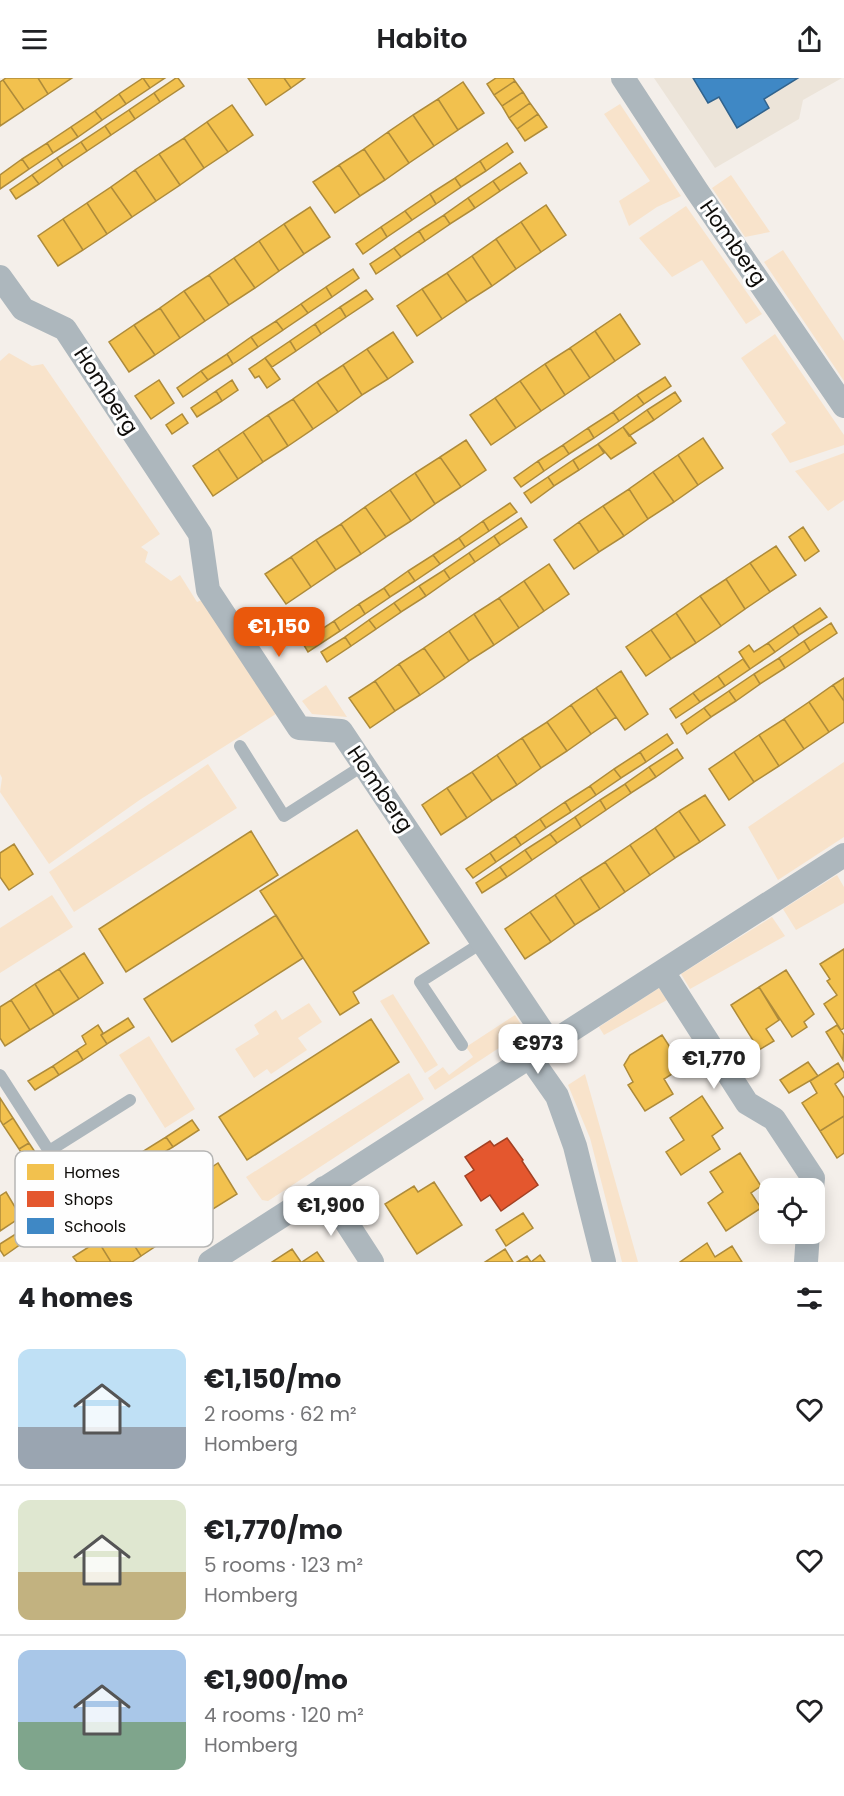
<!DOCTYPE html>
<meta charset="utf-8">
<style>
:root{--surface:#fff;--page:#f6f6f6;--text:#202124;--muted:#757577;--line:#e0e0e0;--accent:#ea580c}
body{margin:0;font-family:Poppins,sans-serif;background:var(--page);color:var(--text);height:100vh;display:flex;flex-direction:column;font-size:22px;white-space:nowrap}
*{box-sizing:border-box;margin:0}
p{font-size:20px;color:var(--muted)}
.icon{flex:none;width:33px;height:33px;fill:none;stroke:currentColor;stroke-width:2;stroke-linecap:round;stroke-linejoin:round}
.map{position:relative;height:1184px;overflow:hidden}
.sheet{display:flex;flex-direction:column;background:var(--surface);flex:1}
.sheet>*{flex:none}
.tools{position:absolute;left:759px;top:1100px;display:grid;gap:12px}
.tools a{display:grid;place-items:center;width:66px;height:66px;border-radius:12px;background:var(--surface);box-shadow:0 3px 15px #0003;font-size:30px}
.price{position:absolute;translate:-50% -51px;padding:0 14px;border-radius:12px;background:#fff;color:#222;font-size:20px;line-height:39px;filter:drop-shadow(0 2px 3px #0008)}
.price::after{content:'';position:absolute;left:50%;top:36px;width:18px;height:14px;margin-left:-9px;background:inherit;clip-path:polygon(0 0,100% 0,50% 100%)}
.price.on{background:var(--accent);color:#fff}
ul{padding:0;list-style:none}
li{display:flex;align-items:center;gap:18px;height:150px;padding:0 18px}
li+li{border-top:2px solid var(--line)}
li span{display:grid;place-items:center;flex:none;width:168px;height:120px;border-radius:12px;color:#555}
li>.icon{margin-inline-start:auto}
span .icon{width:72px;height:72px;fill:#fffc;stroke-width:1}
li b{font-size:26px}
h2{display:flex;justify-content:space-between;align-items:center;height:72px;padding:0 18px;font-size:26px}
header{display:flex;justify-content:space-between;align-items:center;height:78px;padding:0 18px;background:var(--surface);font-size:27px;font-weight:600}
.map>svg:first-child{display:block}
.built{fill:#ece4d9}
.green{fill:#f8e3cb}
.homes{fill:#f2c14e;stroke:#ae8b3a;stroke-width:1.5}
.shops{fill:#e4572e;stroke:#a44123;stroke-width:1.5}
.schools{fill:#3f88c5;stroke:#31638d;stroke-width:1.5}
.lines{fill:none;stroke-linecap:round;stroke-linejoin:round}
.lane{stroke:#adb7bd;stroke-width:12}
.street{stroke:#adb7bd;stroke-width:24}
.labels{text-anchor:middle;stroke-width:6;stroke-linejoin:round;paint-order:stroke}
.street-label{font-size:21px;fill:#0f0d0a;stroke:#fefefe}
.key{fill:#fefefe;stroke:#b6b6b5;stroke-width:1.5}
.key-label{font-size:16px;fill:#0f0d0a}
</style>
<header><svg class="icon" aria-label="menu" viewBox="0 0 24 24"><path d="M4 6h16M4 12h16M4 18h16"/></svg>Habito<svg class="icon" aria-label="share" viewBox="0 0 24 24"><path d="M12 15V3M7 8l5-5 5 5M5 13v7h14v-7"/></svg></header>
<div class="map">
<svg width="844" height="1184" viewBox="0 0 844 1184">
<rect width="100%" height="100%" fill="#f4efea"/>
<path class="built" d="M654,0H842L803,22L799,41L715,90Z"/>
<path class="green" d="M620,26L681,118L657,129L629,148L619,123L650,103L604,36Z
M731,97L770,154L745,159L712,110Z
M686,128L762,236L746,246L702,182L672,199L639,160Z
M783,172L844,263V303L764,184Z
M775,256L844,357V367L790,385L771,356L786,345L741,280Z
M9,275L32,288L43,286L160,456L141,469L148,474L145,484L171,503L180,497L197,524L202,522L279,634L141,721L49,786L0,714L2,700L0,696V283Z
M844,375V422L828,433L795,393Z
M326,607L347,639L312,636L302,623Z
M844,684V759L778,802L748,749Z
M208,686L237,730L74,834L49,794Z
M837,797L844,809V825L796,852L783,831Z
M52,817L73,849L0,895V850Z
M772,839L785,858L690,911L681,896Z
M659,910L667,922L604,957L599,949Z
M393,916L438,987L425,995L380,923Z
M309,925L322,944L298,960L307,972L271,996L267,991L254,1000L235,971L259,956L254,947L276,932L282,942Z
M515,937L525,953L435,1012L428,1000L443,989L449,997L473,979L466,969Z
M149,958L195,1031L165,1050L119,977Z
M409,995L424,1021L268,1123L262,1122L246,1099Z
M585,996L638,1184H622L590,1060L568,1007Z"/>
<path class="homes" d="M6,0H38L48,16L24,32L3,2Z
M38,0H72L48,16Z
M143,0H165L150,10Z
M143,0L150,10L126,26L119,16Z
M176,0H178L184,8L160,24L154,15Z
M248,0H284L291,10L266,27Z
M284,0H305L291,10Z
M496,0H513L515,3L494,17L487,6Z
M3,2L24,32L0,48V4Z
M515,3L523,14L502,28L494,17Z
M463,4L484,35L458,52L438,21Z
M523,14L530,25L509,40L502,28Z
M154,15L160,24L135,41L129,32Z
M119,16L126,26L102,42L95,33Z
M438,21L458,52L434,68L413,37Z
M530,25L538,36L517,51L509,40Z
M232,27L253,57L228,74L207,44Z
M129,32L135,41L111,57L105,48Z
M95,33L102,42L78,59L71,49Z
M538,36L547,49L525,63L517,51Z
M413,37L434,68L409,85L388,54Z
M207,44L228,74L204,90L184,60Z
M105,48L111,57L87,73L81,64Z
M71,49L78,59L53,75L47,65Z
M388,54L409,85L385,102L364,71Z
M184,60L204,90L180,107L159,76Z
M81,64L87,73L63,89L57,80Z
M47,65L53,75L29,91L22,81Z
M507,65L513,74L486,93L480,83Z
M364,71L385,102L360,118L339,87Z
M159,76L180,107L156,123L135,92Z
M57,80L63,89L39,106L32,97Z
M22,81L29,91L0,111V97Z
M480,83L486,93L461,109L455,100Z
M520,85L527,95L500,113L493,103Z
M339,87L360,118L335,135L313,104Z
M135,92L156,123L132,139L111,109Z
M32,97L39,106L16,121L10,112Z
M455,100L461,109L436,126L430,116Z
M493,103L500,113L475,130L468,120Z
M111,109L132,139L107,156L87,125Z
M430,116L436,126L412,142L405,133Z
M468,120L475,130L450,146L444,137Z
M87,125L107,156L83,172L63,141Z
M546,127L566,157L541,174L521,144Z
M310,129L330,159L304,176L284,146Z
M405,133L412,142L387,159L381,149Z
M444,137L450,146L425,163L419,153Z
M63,141L83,172L58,188L38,158Z
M521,144L541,174L516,191L496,161Z
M284,146L304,176L279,193L259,163Z
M381,149L387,159L363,176L356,166Z
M419,153L425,163L401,179L394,170Z
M496,161L516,191L492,208L472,178Z
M259,163L279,193L255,210L234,180Z
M394,170L401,179L376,196L370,186Z
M472,178L492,208L467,224L447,195Z
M234,180L255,210L229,227L209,197Z
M353,191L359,200L332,219L326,209Z
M447,195L467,224L442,241L422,211Z
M209,197L229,227L205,243L184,213Z
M326,209L332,219L308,235L301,226Z
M422,211L442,241L417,258L397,228Z
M366,212L373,221L346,239L340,229Z
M184,213L205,243L180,260L160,230Z
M301,226L308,235L283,252L276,243Z
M340,229L346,239L321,256L315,246Z
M160,230L180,260L155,277L134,247Z
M620,236L640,266L615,283L595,253Z
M276,243L283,252L258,269L251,259Z
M315,246L321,256L296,273L290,263Z
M134,247L155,277L129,294L109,264Z
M595,253L615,283L590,300L570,270Z
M393,254L413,284L388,301L367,271Z
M251,259L258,269L233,286L227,276Z
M290,263L296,273L272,289L265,280Z
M570,270L590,300L565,317L545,286Z
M367,271L388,301L362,317L343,287Z
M227,276L233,286L208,302L201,293Z
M265,280L280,301L267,310L259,298L255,300L249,291Z
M545,286L565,317L541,333L520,303Z
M343,287L362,317L338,334L317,304Z
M201,293L208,302L183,319L177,310Z
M665,299L671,308L644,326L637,317Z
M159,302L174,325L151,341L135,318Z
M232,302L238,312L222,323L216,313Z
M520,303L541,333L516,350L495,320Z
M317,304L338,334L313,351L293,321Z
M216,313L222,323L197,339L191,330Z
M675,314L681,323L654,342L647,332Z
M637,317L644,326L619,343L613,334Z
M495,320L516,350L491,367L470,337Z
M293,321L313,351L288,368L268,337Z
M647,332L654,342L629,358L623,349Z
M613,334L619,343L594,360L588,350Z
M182,336L188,345L172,356L166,347Z
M268,337L288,368L263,384L243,354Z
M623,349L636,365L611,381L598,366Z
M588,350L594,360L569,376L563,367Z
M243,354L263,384L238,401L218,371Z
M703,360L723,390L698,407L678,377Z
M466,362L486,392L461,409L440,379Z
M598,366L604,375L579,392L573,382Z
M563,367L569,376L544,393L538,383Z
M218,371L238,401L213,418L193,388Z
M678,377L698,407L674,424L653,394Z
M440,379L461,409L435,426L415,395Z
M573,382L579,392L554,408L548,399Z
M538,383L544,393L521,409L514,400Z
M653,394L674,424L648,441L629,411Z
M415,395L435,426L411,443L390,412Z
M548,399L554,408L531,425L524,415Z
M629,411L648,441L624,458L603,428Z
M390,412L411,443L386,459L365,429Z
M510,425L517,434L489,453L483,443Z
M603,428L624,458L599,474L579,444Z
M365,429L386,459L361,476L341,446Z
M521,440L527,449L500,467L494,458Z
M483,443L489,453L465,469L459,460Z
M579,444L599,474L574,491L554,462Z
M341,446L361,476L336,492L316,462Z
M803,449L819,473L805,483L789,459Z
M494,458L500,467L475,484L469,475Z
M459,460L465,469L440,486L433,477Z
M316,462L336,492L311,509L291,479Z
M776,468L796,497L770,514L750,485Z
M469,475L475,484L450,501L444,492Z
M433,477L440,486L415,503L408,493Z
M291,479L311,509L286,526L265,496Z
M750,485L770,514L745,531L726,501Z
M549,486L569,516L544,533L524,503Z
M444,492L450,501L426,518L419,508Z
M408,493L415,503L390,519L384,510Z
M726,501L745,531L721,548L700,518Z
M524,503L544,533L519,550L499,520Z
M419,508L426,518L401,534L394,525Z
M384,510L390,519L365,536L359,526Z
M700,518L721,548L696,565L676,535Z
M499,520L519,550L494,567L474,536Z
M394,525L401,534L376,551L369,542Z
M359,526L365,536L340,553L334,543Z
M820,530L827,539L799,557L793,548Z
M676,535L696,565L671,581L651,552Z
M474,536L494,567L469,583L449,553Z
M369,542L376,551L351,568L345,559Z
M334,543L340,553L308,574L302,564Z
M831,545L837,555L810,573L804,563Z
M793,548L799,557L775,574L768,565Z
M651,552L671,581L646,598L626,569Z
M449,553L469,583L445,600L424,570Z
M345,559L351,568L327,584L321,574Z
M804,563L810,573L785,590L779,580Z
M768,565L775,574L750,591L739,574L749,567L754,574Z
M424,570L445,600L420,617L399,586Z
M779,580L785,590L760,606L754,596Z
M743,581L750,591L725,608L718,598Z
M399,586L420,617L395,633L375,603Z
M621,593L648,636L625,652L596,610Z
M754,596L760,606L736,623L729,613Z
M718,598L725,608L700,624L693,615Z
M844,600V623L833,607Z
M375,603L395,633L370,650L349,620Z
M833,607L844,623V644L829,654L809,624Z
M596,610L616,639L591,656L571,627Z
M729,613L736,623L711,639L704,630Z
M693,615L700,624L676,640L670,631Z
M809,624L829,654L804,671L784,641Z
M571,627L591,656L567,673L547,644Z
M704,630L711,639L687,656L681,646Z
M784,641L804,671L779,688L759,657Z
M547,644L567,673L541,690L522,660Z
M667,656L673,665L646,684L640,674Z
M759,657L779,688L754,704L734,674Z
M522,660L541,690L517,707L497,677Z
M677,671L683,680L656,699L649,689Z
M640,674L646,684L621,700L614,691Z
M734,674L754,704L729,722L709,691Z
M497,677L517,707L492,723L472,694Z
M649,689L656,699L631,715L625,706Z
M614,691L621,700L596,717L590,708Z
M472,694L492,723L467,740L447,710Z
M625,706L631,715L606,732L600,722Z
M590,708L596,717L571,734L565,724Z
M447,710L467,740L441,757L422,727Z
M705,717L725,747L700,764L679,733Z
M600,722L606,732L581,749L575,739Z
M565,724L571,734L546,750L540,741Z
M679,733L700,764L675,780L655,750Z
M575,739L581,749L557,765L550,756Z
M540,741L546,750L521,767L515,758Z
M655,750L675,780L650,797L630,767Z
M357,752L429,865L353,914L359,925L340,937L260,813Z
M251,753L278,797L126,894L99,851Z
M550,756L557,765L532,782L525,772Z
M515,758L521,767L496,784L490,775Z
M14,766L33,796L9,812L0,799V775Z
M630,767L650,797L625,814L605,784Z
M525,772L532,782L507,799L500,789Z
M490,775L496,784L473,800L466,791Z
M605,784L625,814L600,831L580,800Z
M500,789L507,799L482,815L476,805Z
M580,800L600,831L575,847L555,817Z
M555,817L575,847L551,864L530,834Z
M530,834L551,864L525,881L505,851Z
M276,837L303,880L172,964L144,921Z
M844,871V950L841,952L824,926L837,917L827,903L830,901L820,886Z
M84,875L103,905L79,921L59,891Z
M59,891L79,921L54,937L35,906Z
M786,892L814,936L804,944L807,949L792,959L759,909Z
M35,906L54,937L30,952L11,922Z
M759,909L779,942L766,951L774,963L759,972L731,927Z
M11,922L30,952L5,968L0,960V929Z
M128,940L134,949L107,966L101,957Z
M371,941L399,984L247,1082L219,1039Z
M98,947L103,955L101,957L107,966L83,982L77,972L86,966L82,958Z
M837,947L844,957L843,982L826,954Z
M662,957L683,989L664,1001L673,1016L645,1033L628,1007L633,1004L624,987L630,977Z
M77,972L83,982L59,997L53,988Z
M808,984L818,998L789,1015L780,1002Z
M838,985L844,995V999L835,1006L844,1020V1038L820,1053L802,1025L817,1015L810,1003Z
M53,988L59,997L35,1012L28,1003Z
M702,1018L723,1050L712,1058L720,1071L681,1097L666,1074L684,1062L670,1040Z
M0,1020L13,1040L3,1047L0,1042Z
M844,1038V1075L837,1080L820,1053Z
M13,1040L29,1065L19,1071L3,1047Z
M192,1042L199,1052L173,1069L166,1059Z
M166,1059L173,1069L166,1073L174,1085L157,1096L142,1074Z
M29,1065L45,1089L34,1095L19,1071Z
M740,1075L761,1108L751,1115L761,1130L726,1153L708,1125L723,1114L710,1094Z
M218,1085L237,1116L213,1131L194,1101Z
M434,1104L462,1147L417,1176L385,1126L414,1108L418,1114Z
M6,1114L21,1139L0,1153V1118Z
M145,1132L165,1162L141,1178L122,1148Z
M523,1135L533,1150L506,1168L496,1152Z
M122,1148L141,1178L132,1184H111L98,1163Z
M22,1152L28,1161L4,1178L0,1172V1166Z
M98,1163L111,1184H77L73,1179Z
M707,1165L715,1179L732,1168L742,1184H680Z
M292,1171L301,1184H272Z
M505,1171L513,1184H485Z
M317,1174L324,1184H302Z
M540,1177L545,1184H517L527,1178L531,1184Z"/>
<path class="shops" d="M507,1060L523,1082L522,1083L538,1107L501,1133L490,1117L481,1123L465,1098L474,1092L465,1079L490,1063L494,1068Z"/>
<path class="schools" d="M693,0H798L764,21L769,30L737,50L719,19L708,25Z"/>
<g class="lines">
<path class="lane" d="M240,668L284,738L364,687
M462,967L420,904L483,864
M0,997L49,1073L130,1022"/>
<path class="street" d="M623,0L697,113L844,328
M0,199L23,231L65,251L200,456L208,512L299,650L341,653L550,965
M663,894L747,1025L774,1041L813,1100L812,1110
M529,978L557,1018L575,1068L604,1184
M324,1110L372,1184
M210,1184L844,777
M806,1184L808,1155"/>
</g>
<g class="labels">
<g class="street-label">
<text transform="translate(733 165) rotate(55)" y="7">Homberg</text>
<text transform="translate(106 313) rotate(57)" y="7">Homberg</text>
<text transform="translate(380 711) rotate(56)" y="7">Homberg</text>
</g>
</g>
<rect x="15" y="1073" width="198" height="96" rx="9" class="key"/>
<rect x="27" y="1086" width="27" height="16" fill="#f2c14e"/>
<rect x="27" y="1113" width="27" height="16" fill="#e4572e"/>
<rect x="27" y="1140" width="27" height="16" fill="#3f88c5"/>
<g class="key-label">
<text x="64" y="1100">Homes</text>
<text x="64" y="1127">Shops</text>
<text x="64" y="1154">Schools</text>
</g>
</svg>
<div class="tools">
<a><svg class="icon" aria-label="locate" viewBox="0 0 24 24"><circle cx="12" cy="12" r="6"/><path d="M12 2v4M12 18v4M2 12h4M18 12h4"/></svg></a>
</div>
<b class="price on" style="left:279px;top:580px">€1,150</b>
<b class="price" style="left:538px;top:997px">€973</b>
<b class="price" style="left:714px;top:1012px">€1,770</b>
<b class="price" style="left:331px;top:1159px">€1,900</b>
</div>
<section class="sheet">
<h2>4 homes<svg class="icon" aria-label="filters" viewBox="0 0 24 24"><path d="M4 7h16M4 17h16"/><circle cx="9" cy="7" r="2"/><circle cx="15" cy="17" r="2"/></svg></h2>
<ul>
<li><span style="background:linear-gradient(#bfe0f5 65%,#9aa5b1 0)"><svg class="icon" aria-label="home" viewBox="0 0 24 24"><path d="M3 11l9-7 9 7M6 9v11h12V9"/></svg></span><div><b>€1,150/mo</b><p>2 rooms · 62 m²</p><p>Homberg</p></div><svg class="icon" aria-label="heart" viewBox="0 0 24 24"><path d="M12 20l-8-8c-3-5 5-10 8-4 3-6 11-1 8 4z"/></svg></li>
<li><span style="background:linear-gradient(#dfe7d0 60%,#c2b280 0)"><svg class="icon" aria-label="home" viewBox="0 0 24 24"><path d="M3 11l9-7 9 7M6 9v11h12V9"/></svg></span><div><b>€1,770/mo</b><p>5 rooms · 123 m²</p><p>Homberg</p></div><svg class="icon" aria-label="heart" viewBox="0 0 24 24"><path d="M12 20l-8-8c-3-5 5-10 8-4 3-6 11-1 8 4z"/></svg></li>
<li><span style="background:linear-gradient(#a9c7e8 60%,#7fa58c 0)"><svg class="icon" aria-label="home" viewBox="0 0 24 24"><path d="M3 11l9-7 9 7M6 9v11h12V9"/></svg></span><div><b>€1,900/mo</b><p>4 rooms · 120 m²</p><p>Homberg</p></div><svg class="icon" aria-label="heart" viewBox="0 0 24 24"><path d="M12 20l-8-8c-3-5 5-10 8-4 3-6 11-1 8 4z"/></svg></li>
</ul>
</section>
